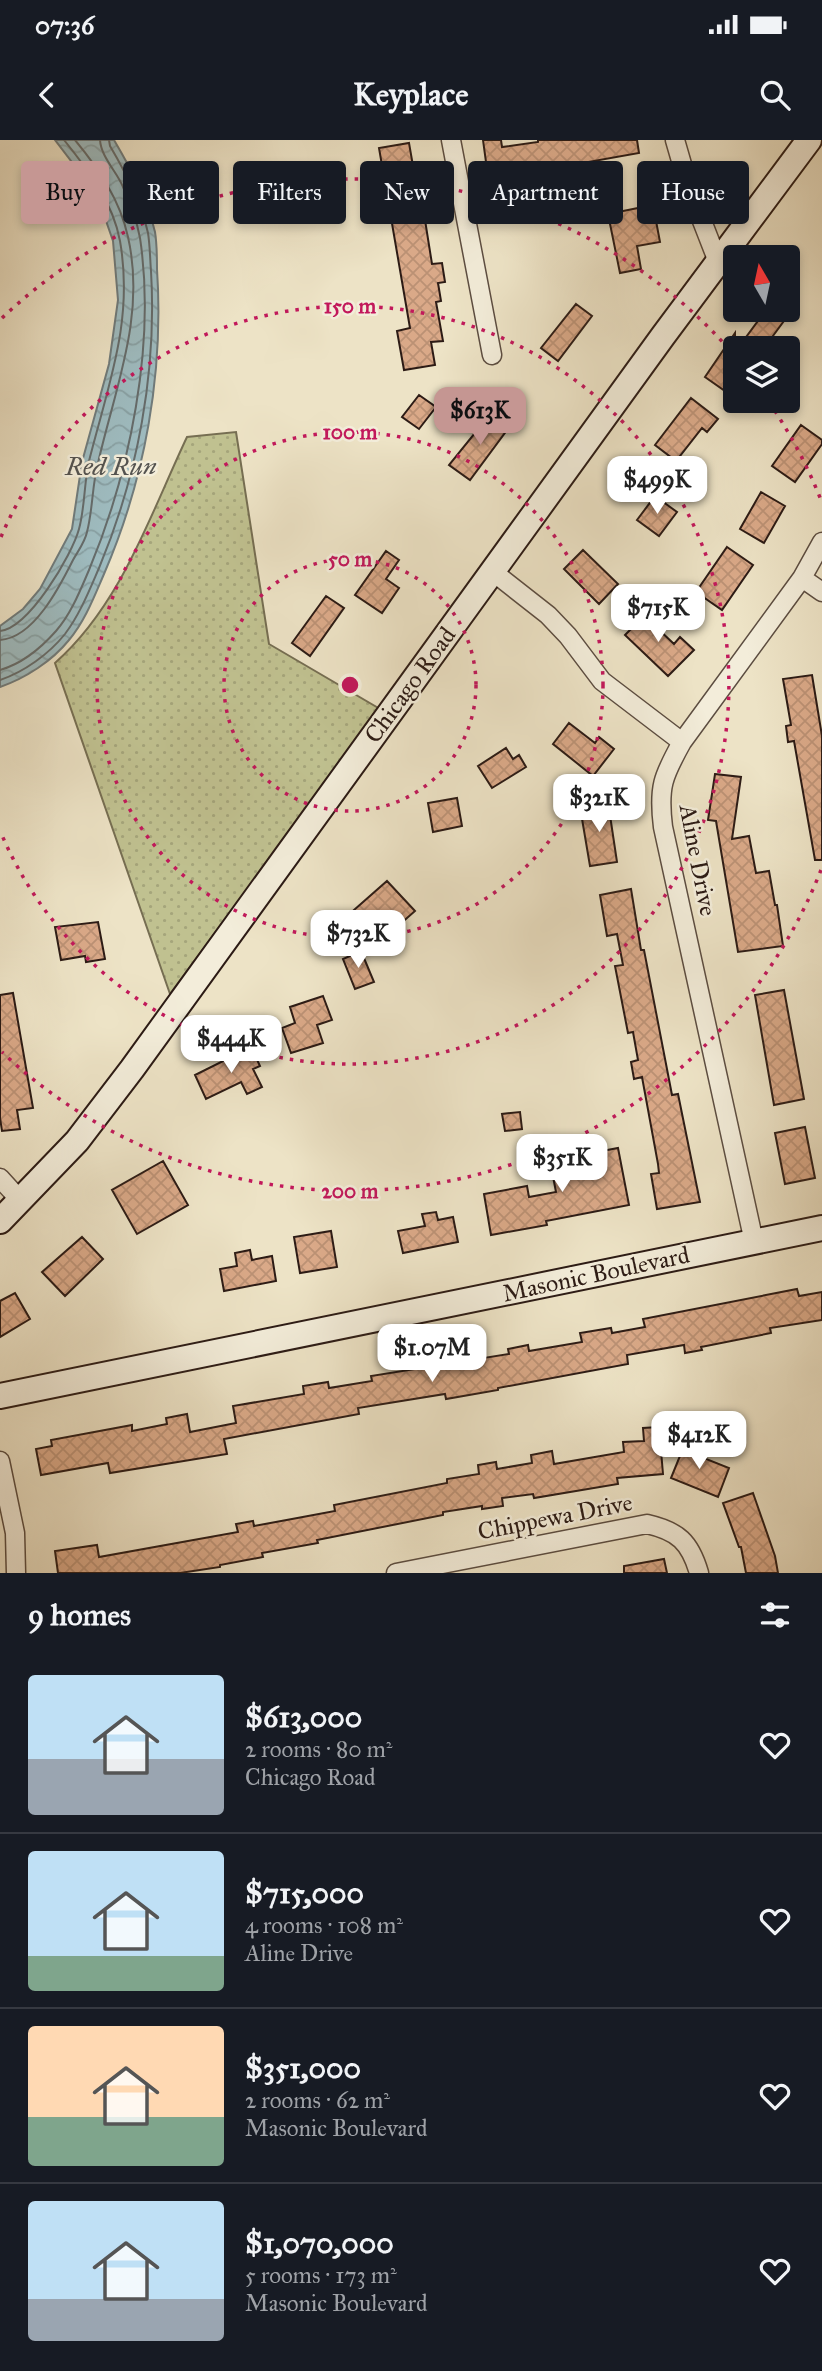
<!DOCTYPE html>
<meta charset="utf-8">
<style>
:root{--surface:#171b24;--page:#20242c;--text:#f1f3f6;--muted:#9ea1a6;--line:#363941;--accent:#c59692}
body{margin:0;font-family:"IM FELL Great Primer",serif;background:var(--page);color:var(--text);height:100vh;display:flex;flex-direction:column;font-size:26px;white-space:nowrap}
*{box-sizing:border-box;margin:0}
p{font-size:23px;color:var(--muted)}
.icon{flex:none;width:38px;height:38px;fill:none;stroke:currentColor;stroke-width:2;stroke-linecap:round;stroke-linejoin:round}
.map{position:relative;height:1433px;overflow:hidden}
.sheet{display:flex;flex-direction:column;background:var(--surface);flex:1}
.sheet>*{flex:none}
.hud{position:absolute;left:21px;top:21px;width:780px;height:63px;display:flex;gap:14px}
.needle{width:46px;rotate:351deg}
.fabs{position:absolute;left:723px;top:105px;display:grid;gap:14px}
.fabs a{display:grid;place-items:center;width:77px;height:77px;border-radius:7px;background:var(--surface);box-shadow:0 4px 10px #0003;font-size:35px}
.price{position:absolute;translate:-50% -60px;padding:0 16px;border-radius:14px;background:#fff;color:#222;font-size:23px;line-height:46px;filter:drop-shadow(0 2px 4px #0008)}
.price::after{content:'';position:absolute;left:50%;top:42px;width:21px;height:16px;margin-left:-10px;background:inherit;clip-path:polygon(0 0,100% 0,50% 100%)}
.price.selected{background:var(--accent);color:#111}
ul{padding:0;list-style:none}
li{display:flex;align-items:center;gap:21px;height:175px;padding:0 28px}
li+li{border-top:2px solid var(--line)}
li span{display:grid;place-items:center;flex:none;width:196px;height:140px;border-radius:7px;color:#555}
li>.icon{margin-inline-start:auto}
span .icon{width:84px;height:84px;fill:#fffc;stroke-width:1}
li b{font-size:30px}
h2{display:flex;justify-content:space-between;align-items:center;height:84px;padding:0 28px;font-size:30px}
.pill{padding:0 24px;border-radius:7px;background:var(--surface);box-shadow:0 4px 10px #0003;font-size:24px;line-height:63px}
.pill.selected{background:var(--accent);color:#111}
.status{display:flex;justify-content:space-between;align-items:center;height:49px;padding:0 35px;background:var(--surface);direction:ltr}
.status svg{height:19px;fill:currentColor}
header{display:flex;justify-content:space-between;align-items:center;height:91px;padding:0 28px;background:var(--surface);font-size:32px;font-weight:700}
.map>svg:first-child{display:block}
.grass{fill:url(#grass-dots);stroke:#766e52;stroke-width:2}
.water{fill:url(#water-waves);stroke:#707b7b;stroke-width:2}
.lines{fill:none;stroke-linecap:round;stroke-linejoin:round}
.shore{stroke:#656b6a;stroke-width:2}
.building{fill:url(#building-cross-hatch);stroke:#2c1b15;stroke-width:2}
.street-casing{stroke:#5c4d41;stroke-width:21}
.secondary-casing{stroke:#2c1b15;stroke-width:28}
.street{stroke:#f3edda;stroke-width:18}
.secondary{stroke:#f3edda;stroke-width:24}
.ring{fill:none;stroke:#c2185b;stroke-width:3.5;stroke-dasharray:3.5 7}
.labels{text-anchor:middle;stroke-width:5;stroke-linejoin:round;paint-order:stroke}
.street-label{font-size:24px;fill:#2c1b15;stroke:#f3edda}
.water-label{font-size:26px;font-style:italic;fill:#545350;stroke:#f3edda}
.centre{fill:#c2185b;stroke:#f3edda;stroke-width:3.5}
.ring-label{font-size:21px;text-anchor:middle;font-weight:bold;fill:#c2185b;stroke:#f3edda;stroke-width:5;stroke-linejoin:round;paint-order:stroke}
</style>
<div class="status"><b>07:36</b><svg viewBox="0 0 49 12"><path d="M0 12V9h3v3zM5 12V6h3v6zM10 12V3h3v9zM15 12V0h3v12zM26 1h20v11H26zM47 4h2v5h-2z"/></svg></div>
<header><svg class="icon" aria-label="back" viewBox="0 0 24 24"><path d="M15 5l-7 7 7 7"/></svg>Keyplace<svg class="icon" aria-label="search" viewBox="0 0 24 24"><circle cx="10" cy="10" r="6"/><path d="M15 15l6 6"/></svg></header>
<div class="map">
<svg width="822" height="1433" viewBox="0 0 822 1433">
<defs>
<pattern id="grass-dots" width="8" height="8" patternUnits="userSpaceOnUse" patternTransform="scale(1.75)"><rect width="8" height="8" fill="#c0c190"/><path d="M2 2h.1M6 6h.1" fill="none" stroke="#a5a57b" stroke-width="1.8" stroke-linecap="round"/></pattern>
<pattern id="water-waves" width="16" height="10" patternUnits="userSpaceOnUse" patternTransform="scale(1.75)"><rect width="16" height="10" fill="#9ebbbf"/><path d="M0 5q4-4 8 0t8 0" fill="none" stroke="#88a0a3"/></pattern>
<pattern id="building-cross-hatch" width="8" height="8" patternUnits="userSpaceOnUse" patternTransform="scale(1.75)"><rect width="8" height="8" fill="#daa988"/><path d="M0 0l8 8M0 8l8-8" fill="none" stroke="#bb9174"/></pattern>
</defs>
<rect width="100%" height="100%" fill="#ede3c6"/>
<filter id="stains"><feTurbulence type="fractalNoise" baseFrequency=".00286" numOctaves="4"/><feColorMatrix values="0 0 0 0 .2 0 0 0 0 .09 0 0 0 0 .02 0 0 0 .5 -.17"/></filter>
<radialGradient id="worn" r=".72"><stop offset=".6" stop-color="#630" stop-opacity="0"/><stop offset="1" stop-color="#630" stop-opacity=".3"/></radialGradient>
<path class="grass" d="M236,292L269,504L380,569L170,854L55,523C121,465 150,375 187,297Z"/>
<path class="water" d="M55,0H114C131,29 147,58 155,92C157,104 157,117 157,129C164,233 145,339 104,434C94,457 85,481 69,500C52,521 26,538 0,547V486L23,469L40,449L72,389L82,322L109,224L118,160L113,101L97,55Z"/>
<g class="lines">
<path class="shore" d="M0,491C29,488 72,415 79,389C85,367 84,343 89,321C108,245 134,181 120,101C113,62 88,30 64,0
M0,500C34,498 60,446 73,420C78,411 85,402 87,392C93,369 92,345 98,323C115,248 146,176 128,97C120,60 99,29 75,0
M0,530C21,524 41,508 56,491C71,474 80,451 89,430C130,332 156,204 140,98C137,82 130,62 123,47C117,32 101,17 100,0
M0,540C24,532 49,514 65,494C80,474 89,451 99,428C138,335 157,231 151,131C150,119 150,105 148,93C141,62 126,33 110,6L109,0"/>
</g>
<path class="building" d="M483,0H501L502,7L538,2V0H637L639,13L532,32V37L489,44Z
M409,3L413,26L424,24L433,79L425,80L432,124L442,123L445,142L438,143L441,161L436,162L443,201L431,202L435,225L404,230L397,191L410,188L379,8Z
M653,65L660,102L637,106L641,129L620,133L608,74Z
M576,164L592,176L558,221L541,208Z
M766,170H792L764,208H738Z
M735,193V258L705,237Z
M419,255L436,267L419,289L402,277Z
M691,258L718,279L707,292L702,288L676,321L655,305Z
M491,273L510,286L470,340L449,325Z
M801,285L822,300V304L795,342L772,326Z
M761,352L785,366L764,403L740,389Z
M655,356L677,372L659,396L637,380Z
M727,407L753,425L722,470L696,452Z
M583,410L618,444L599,464L564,429Z
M386,411L399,420L386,439L399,448L382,473L355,455Z
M326,456L344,468L310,516L292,503Z
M651,469L662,479L655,486L674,504L680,497L694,510L668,536L625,495Z
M812,535L822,596V720H815L794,601L788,602L786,586L791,585L783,539Z
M569,583L595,603L599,597L614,609L593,636L553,604Z
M506,608L513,619L519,615L526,627L492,648L478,626Z
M715,634L741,637L732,699L749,696L756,733L769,731L775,765H777L783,806L738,812L716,681L708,680Z
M457,658L462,686L433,692L428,663Z
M608,662L617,722L590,726L580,667Z
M387,741L415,771L391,792L377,777L360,792L346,777Z
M631,749L641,810H644L672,955L678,954L700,1062L657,1069L651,1034L659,1033L658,1024L642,937L634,939L631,922L638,920L633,892L628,893L615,826L623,825L617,794L607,796L600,755Z
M98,782L105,819L86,822L85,816L61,820L55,787Z
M361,811L374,842L355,849L343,819Z
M784,850L804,959L774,965L755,855Z
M13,853L33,968L17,970L20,989L2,991L0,978V855Z
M323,856L332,880L317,885L323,903L291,913L282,888L295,883L290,867Z
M251,907L260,926L253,929L262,947L247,954L241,942L206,959L195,935Z
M520,972L522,989L505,991L502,974Z
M805,987L815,1038L785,1044L775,993Z
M618,1008L629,1065L546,1081L547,1085L491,1095L484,1054L527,1046L529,1057L556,1052L550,1021Z
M163,1021L188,1065L137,1094L112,1050Z
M436,1072L438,1080L453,1077L458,1102L403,1113L398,1091L425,1086L422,1074Z
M331,1091L337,1127L300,1133L294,1097Z
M82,1097L103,1119L65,1156L42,1132Z
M250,1110L252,1120L272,1116L276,1141L224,1151L220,1129L237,1126L235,1113Z
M797,1149L799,1156L822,1152V1180L770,1188L771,1193L701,1207L702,1210L685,1213L684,1205L627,1215L628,1224L498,1248V1250L446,1259L445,1254L358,1268L359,1274L224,1299L227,1314L110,1333L108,1323L41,1335L36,1309L52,1306L51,1300L132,1285V1291L167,1284L166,1278L187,1274L190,1292L236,1283L233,1266L304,1254L303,1246L328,1242L329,1248L372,1241L371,1236L509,1214L508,1209L528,1205L529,1211L582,1202L580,1193L611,1188L612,1193L645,1187L643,1179Z
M15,1153L30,1179L0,1197V1161Z
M659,1287L663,1334L617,1338L618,1344L534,1358L533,1354L502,1358L503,1366L482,1369V1366L443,1372V1375L317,1400L318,1403L262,1413L263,1417L220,1425V1427L180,1433H58L55,1411L97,1405L99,1417L238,1392L236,1384L253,1381L254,1386L292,1379L335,1371L334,1365L447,1343V1339L479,1334L478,1325L496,1322L497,1329L532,1323L531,1315L552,1311L554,1324L624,1312L623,1302L644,1301L643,1288Z
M686,1301L704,1308L701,1317L729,1328L718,1357L671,1338Z
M753,1353L775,1416L778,1433H746L741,1407H739L723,1363Z
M664,1419L667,1433H624V1426Z"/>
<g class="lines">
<defs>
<path id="street" d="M451,0L492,215
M675,0L688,45L718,122
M492,431L548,475L568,496L602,541L682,602
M802,438L822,452
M0,1038L20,1060
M754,1102L663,687C658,647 663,636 682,602L802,438L822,402
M0,1321L15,1393L16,1433
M396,1433L647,1384C678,1391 690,1402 699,1433"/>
<path id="secondary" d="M0,1081L77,1001L132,929L663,196L809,0
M0,1256L822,1088"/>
</defs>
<use href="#street" class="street-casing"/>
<use href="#secondary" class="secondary-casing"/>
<use href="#street" class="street"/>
<use href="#secondary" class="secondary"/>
</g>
<g class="ring">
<circle cx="350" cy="545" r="126"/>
<circle cx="350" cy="545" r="253"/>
<path d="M1 397A379 379 0 1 1 1 693"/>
<path d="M821 730A506 506 0 0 1 2 912M2 178A506 506 0 0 1 735 216M769 262A506 506 0 0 1 821 360"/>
</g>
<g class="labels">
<g class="street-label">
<text transform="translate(410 545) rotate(-54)" y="8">Chicago Road</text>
<text transform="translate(698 720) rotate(79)" y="8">Aline Drive</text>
<text transform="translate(596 1134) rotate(-12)" y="8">Masonic Boulevard</text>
<text transform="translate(555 1377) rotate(-11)" y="8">Chippewa Drive</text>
</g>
<g class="water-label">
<text x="111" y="335">Red Run</text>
</g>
</g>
<circle cx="350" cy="545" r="10" class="centre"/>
<g class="ring-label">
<text x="350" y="173">150 m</text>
<text x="350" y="299">100 m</text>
<text x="350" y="426">50 m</text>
<text x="350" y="1058">200 m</text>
</g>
<rect width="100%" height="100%" filter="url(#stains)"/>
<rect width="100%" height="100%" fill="url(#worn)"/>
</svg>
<div class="fabs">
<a><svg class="needle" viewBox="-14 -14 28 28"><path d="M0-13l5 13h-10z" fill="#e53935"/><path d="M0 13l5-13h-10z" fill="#9ea1a6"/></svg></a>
<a><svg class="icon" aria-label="layers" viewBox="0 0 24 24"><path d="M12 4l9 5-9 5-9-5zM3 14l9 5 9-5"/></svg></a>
</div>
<b class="price selected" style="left:480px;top:307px">$613K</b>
<b class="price" style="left:657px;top:376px">$499K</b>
<b class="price" style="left:658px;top:504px">$715K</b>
<b class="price" style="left:599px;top:694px">$321K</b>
<b class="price" style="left:358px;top:830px">$732K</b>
<b class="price" style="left:231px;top:935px">$444K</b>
<b class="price" style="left:562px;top:1054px">$351K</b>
<b class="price" style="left:432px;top:1244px">$1.07M</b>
<b class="price" style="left:699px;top:1331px">$412K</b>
<div class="hud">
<a class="pill selected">Buy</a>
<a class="pill">Rent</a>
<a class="pill">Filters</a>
<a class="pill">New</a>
<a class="pill">Apartment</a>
<a class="pill">House</a>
</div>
</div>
<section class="sheet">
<h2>9 homes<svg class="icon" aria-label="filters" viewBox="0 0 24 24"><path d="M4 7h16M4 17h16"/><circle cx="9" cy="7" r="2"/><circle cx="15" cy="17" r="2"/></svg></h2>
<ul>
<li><span style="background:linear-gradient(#bfe0f5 60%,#9aa5b1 0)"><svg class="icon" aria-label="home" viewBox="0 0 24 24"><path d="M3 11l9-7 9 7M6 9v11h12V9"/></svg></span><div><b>$613,000</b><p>2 rooms · 80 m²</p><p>Chicago Road</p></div><svg class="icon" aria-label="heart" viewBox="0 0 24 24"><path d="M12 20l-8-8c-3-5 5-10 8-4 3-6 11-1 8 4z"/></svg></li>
<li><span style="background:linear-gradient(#bfe0f5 75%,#7fa58c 0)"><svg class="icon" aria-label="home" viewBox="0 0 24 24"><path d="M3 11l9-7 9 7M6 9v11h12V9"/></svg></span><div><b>$715,000</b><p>4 rooms · 108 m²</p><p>Aline Drive</p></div><svg class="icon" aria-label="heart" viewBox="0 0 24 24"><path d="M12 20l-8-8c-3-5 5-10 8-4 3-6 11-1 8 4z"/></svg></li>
<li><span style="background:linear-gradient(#ffd9b3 65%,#7fa58c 0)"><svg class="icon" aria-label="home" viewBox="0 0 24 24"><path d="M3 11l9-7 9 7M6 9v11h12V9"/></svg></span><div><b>$351,000</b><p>2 rooms · 62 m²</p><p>Masonic Boulevard</p></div><svg class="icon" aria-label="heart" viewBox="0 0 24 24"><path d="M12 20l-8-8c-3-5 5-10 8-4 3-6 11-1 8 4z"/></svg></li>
<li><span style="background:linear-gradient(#bfe0f5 70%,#9aa5b1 0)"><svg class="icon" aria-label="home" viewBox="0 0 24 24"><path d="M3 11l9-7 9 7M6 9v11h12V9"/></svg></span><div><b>$1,070,000</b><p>5 rooms · 173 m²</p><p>Masonic Boulevard</p></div><svg class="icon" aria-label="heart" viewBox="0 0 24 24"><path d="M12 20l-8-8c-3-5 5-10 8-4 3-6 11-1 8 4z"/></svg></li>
</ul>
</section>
